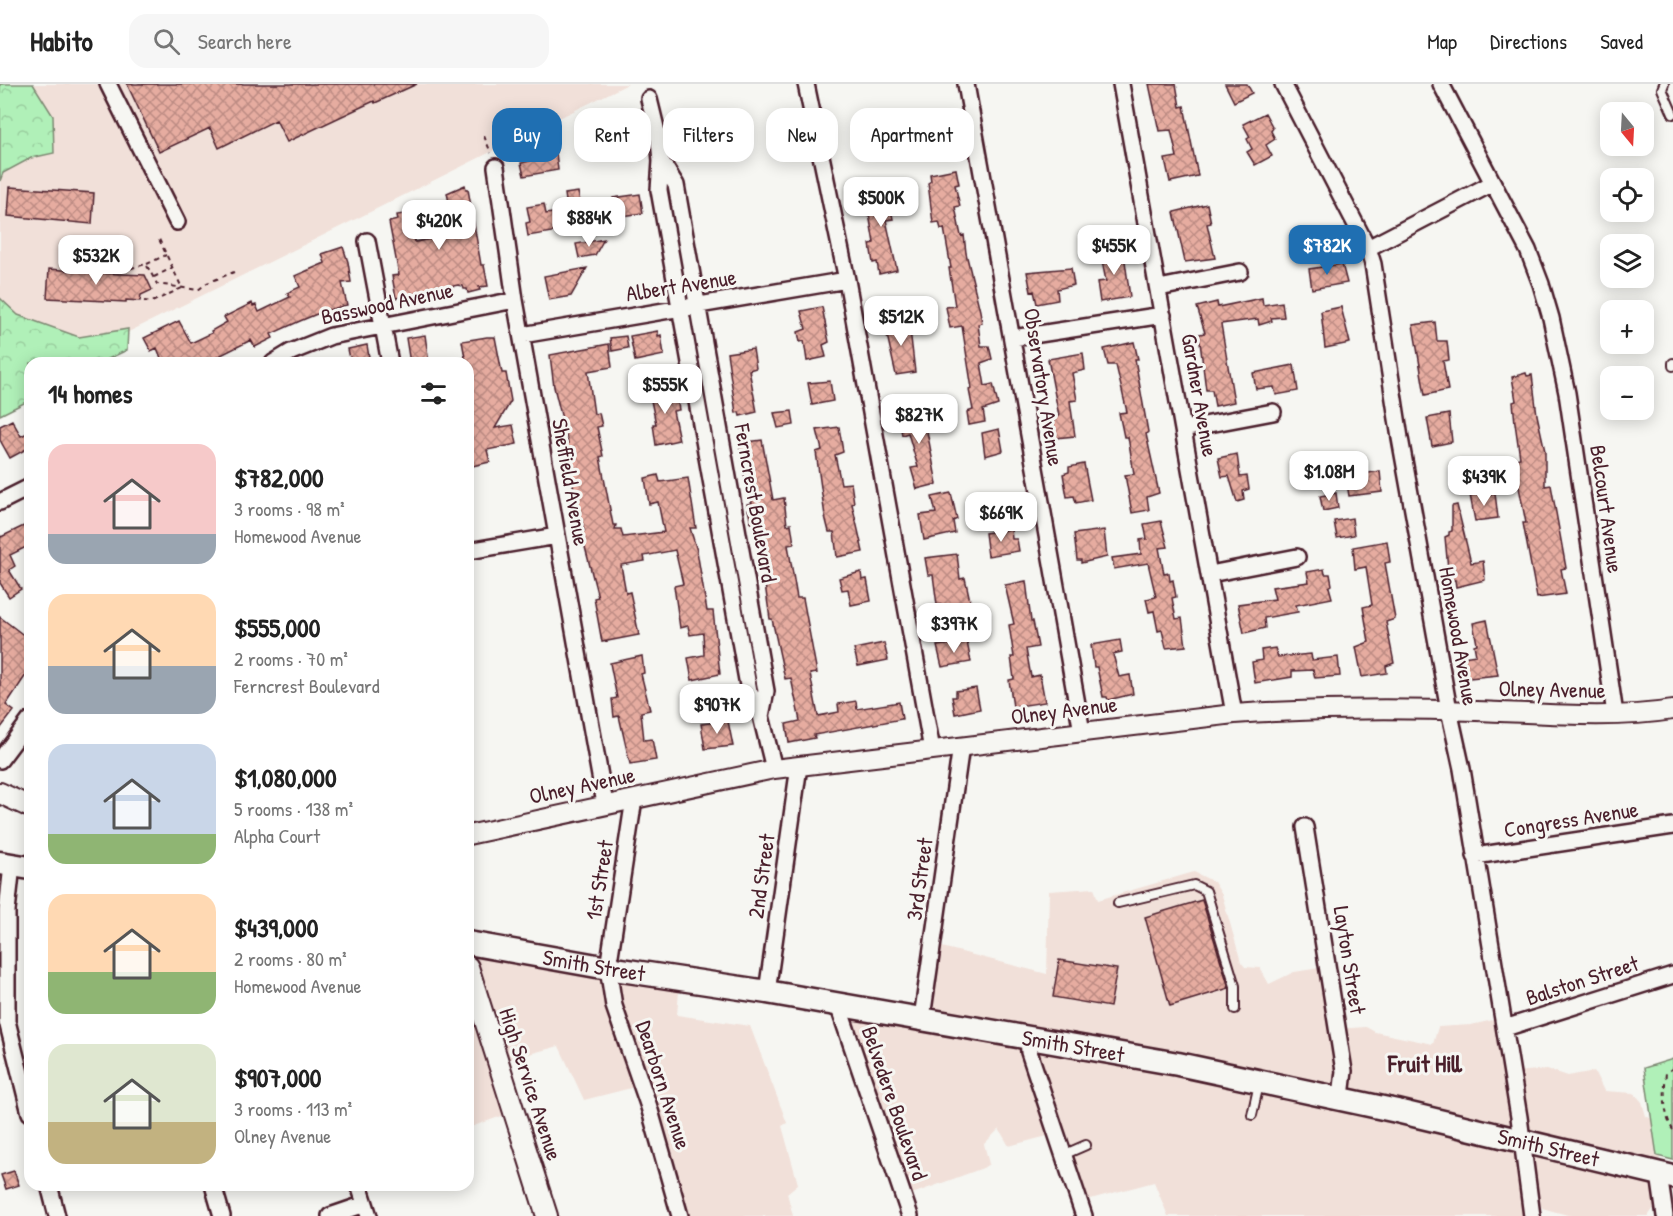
<!DOCTYPE html>
<meta charset="utf-8">
<style>
:root{--surface:#fff;--page:#f6f6f6;--text:#222;--muted:#767676;--line:#e0e0e0;--accent:#1f6fb2}
body{margin:0;font-family:"Patrick Hand",sans-serif;background:var(--page);color:var(--text);height:100vh;display:flex;flex-direction:column;font-size:22px;white-space:nowrap}
*{box-sizing:border-box;margin:0}
p{font-size:20px;color:var(--muted)}
.icon{flex:none;width:33px;height:33px;fill:none;stroke:currentColor;stroke-width:2;stroke-linecap:round;stroke-linejoin:round}
.map{position:relative;flex:1;overflow:hidden}
.sheet{position:absolute;left:24px;top:273px;width:450px;height:834px;display:flex;flex-direction:column;background:var(--surface);border-radius:18px;box-shadow:0 3px 15px #0003}
.sheet>*{flex:none}
.hud{position:absolute;left:492px;top:24px;width:570px;height:54px;display:flex;gap:12px}
.needle{width:39px;rotate:162deg}
.controls{position:absolute;left:1600px;top:18px;display:grid;gap:12px}
.controls a{display:grid;place-items:center;width:54px;height:54px;border-radius:12px;background:var(--surface);box-shadow:0 3px 15px #0003;font-size:30px}
.price{position:absolute;translate:-50% -51px;padding:0 14px;border-radius:12px;background:#fff;color:#222;font-size:20px;line-height:39px;filter:drop-shadow(0 2px 3px #0008)}
.price::after{content:'';position:absolute;left:50%;top:36px;width:18px;height:14px;margin-left:-9px;background:inherit;clip-path:polygon(0 0,100% 0,50% 100%)}
.price.current{background:var(--accent);color:#fff}
ul{padding:0;list-style:none}
li{display:flex;align-items:center;gap:18px;height:150px;padding:0 24px}
li span{display:grid;place-items:center;flex:none;width:168px;height:120px;border-radius:18px;color:#555}
li>.icon{margin-inline-start:auto}
span .icon{width:72px;height:72px;fill:#fffc;stroke-width:1}
li b{font-size:26px}
h2{display:flex;justify-content:space-between;align-items:center;height:72px;padding:0 24px;font-size:26px}
.pill{padding:0 21px;border-radius:18px;background:var(--surface);box-shadow:0 3px 15px #0003;font-size:21px;line-height:54px}
.pill.current{background:var(--accent);color:#fff}
header{display:flex;align-items:center;gap:36px;box-sizing:border-box;height:84px;padding:0 30px;background:var(--surface);border-bottom:2px solid var(--line)}
header strong{font-size:28px}
nav{display:flex;gap:33px;margin-inline-start:auto;font-size:21px}
.search{width:420px;height:54px;background:var(--page);display:flex;align-items:center;gap:15px;box-sizing:border-box;padding:0 21px;border-radius:18px;color:var(--muted);font-size:22px}
.map>svg:first-child{display:block}
.built{fill:#f1e0d9}
.forest{fill:url(#forest-crowns);stroke:#7d8872;stroke-width:1.5}
.park{fill:#b0f0b8;stroke:#7d8872;stroke-width:1.5}
.building{fill:url(#building-cross-hatch);stroke:#4a1f2b;stroke-width:1.5}
.lines{fill:none;stroke-linecap:round;stroke-linejoin:round}
.service-casing{stroke:#4a1f2b;stroke-width:12}
.minor-casing{stroke:#4a1f2b;stroke-width:20}
.tertiary-casing{stroke:#4a1f2b;stroke-width:22}
.secondary-casing{stroke:#4a1f2b;stroke-width:24}
.primary-casing{stroke:#4a1f2b;stroke-width:27}
.path{stroke:#4a1f2b;stroke-width:2;stroke-dasharray:4.5 4.5;stroke-linecap:butt}
.service{stroke:#f6f6f2;stroke-width:8}
.minor{stroke:#f6f6f2;stroke-width:15}
.tertiary{stroke:#f6f6f2;stroke-width:18}
.secondary{stroke:#f6f6f2;stroke-width:20}
.primary{stroke:#f6f6f2;stroke-width:22}
.labels{text-anchor:middle;stroke-width:6;stroke-linejoin:round;paint-order:stroke}
.street-label{font-size:22px;fill:#4a1f2b;stroke:#f6f6f2}
.neighbourhood-label{font-size:24px;font-weight:bold;fill:#4a1f2b;stroke:#f6f6f2}
</style>
<header>
<strong>Habito</strong>
<div class="search"><svg class="icon" aria-label="search" viewBox="0 0 24 24"><circle cx="10" cy="10" r="6"/><path d="M15 15l6 6"/></svg>Search here</div>
<nav><a>Map</a><a>Directions</a><a>Saved</a></nav>
</header>
<div class="map">
<svg width="1673" height="1132" viewBox="0 0 1673 1132">
<defs>
<pattern id="forest-crowns" width="20" height="18" patternUnits="userSpaceOnUse" patternTransform="scale(1.5)"><rect width="20" height="18" fill="#b0f0b8"/><path d="M2 6a3 3 0 1 1 6 0M12 15a3 3 0 1 1 6 0" fill="none" stroke="#99cd9e"/></pattern>
<pattern id="building-cross-hatch" width="8" height="8" patternUnits="userSpaceOnUse" patternTransform="scale(1.5)"><rect width="8" height="8" fill="#e6aca0"/><path d="M0 0l8 8M0 8l8-8" fill="none" stroke="#bc8b83"/></pattern>
</defs>
<rect width="100%" height="100%" fill="#f6f6f2"/>
<filter id="ink" filterUnits="userSpaceOnUse"><feTurbulence type="fractalNoise" baseFrequency=".0167" numOctaves="2"/><feDisplacementMap in="SourceGraphic" scale="12" xChannelSelector="R" yChannelSelector="G"/><feConvolveMatrix kernelMatrix="1 2 1 2 8 2 1 2 1" color-interpolation-filters="sRGB"/></filter>
<g filter="url(#ink)">
<path class="built" d="M0,0H628L66,279H30L0,312Z
M1194,788L1214,798L1222,811L1241,878L1245,883L1260,884L1269,900L1294,888L1326,883L1336,945L1366,943L1375,948L1433,960L1438,943L1471,941L1502,934L1516,988L1547,985L1568,992L1594,987L1604,1007L1634,1009L1642,1018L1646,1032L1659,1039L1664,1048L1658,1085L1663,1112L1648,1132H1571L1542,1124L1528,1097L1531,1132H1168L1154,1098L1079,1118L1055,1050L1009,1062L999,1045L984,1060L989,1080L983,1084L904,1113L841,919L920,930L934,861L1047,890L1049,807L1094,804L1098,816Z
M468,861L680,896L677,931L750,942L787,1039L782,1042L798,1100L787,1109L793,1132H679L639,1002L584,1016L559,962L499,978L513,1028L468,1044Z"/>
<path class="forest" d="M0,0H33L53,32L54,69L31,74L3,89L0,97Z
M0,214L18,231L79,253L128,245L127,266L100,279H30V316L0,331Z"/>
<path class="park" d="M1673,975V1076L1657,1072L1644,984Z"/>
<path class="building" d="M127,0H417L375,19L374,17L287,58L276,36L219,64L210,44L159,68Z
M1149,0H1176L1180,23L1184,22L1198,92L1170,98L1165,75L1177,73L1171,46L1159,47Z
M1225,0H1247L1252,9L1234,18Z
M614,23V26L623,25L627,42L625,43L627,51L608,55L603,25Z
M1265,29L1273,44L1271,47L1275,55L1266,61L1272,72L1255,81L1247,68L1252,65L1247,55L1250,53L1243,40Z
M555,60L558,86L524,92L521,79L530,77L528,69L534,68V64Z
M956,85L959,100L955,101L960,122L955,123L961,152L964,151L966,169L980,227L982,239L978,240L981,262H989L992,275L981,279L985,302L993,300L998,321L983,326L985,338L969,341L967,328L973,326L969,306L972,305L962,242L950,244L946,223L955,222L949,184H951L944,144L941,145L939,138L933,139L928,99L931,97L930,90Z
M886,100L893,135L886,136L897,186L879,190L877,178L873,179L870,160L874,159L869,130L866,131L864,118L868,117L866,104Z
M465,101L466,105H468L481,181H484L488,202L479,203L480,206L468,209L467,205H464L463,202L458,201L396,214L392,192L399,191L389,138L398,136L397,131L410,129L415,158L436,154L432,131L451,128L447,109Z
M10,103L94,109L92,140L8,132Z
M578,108L581,122L567,124L565,110Z
M640,110L643,129L615,133L613,114Z
M544,120L546,130L558,128L561,139L556,140L558,147L528,152L526,139L530,138L527,123Z
M1207,120L1211,139L1207,140L1215,174L1185,178L1174,128Z
M604,155L595,171L579,174L576,160Z
M343,163L348,178L351,198L342,199L347,221L324,227L300,237L271,250L273,254L255,263L251,256L217,273L220,279H163L157,264L151,267L144,254L179,237L191,259L212,249L211,247L227,238L224,233L252,219L253,222L256,221L259,228L290,213L287,209L300,203L295,192L325,179L322,170Z
M1123,163L1130,213L1100,218L1097,198L1106,197L1100,167Z
M1342,180L1347,199L1312,205L1309,185Z
M76,184L101,185L100,189L145,191L152,206L141,211L140,217L126,216V218L47,214L49,185L76,187Z
M587,184L571,212L549,216L544,192Z
M1071,184L1074,201L1057,205L1058,216L1037,220L1034,207L1031,208L1027,188Z
M1262,214L1263,221L1282,218L1284,233L1271,234L1272,237L1259,241L1258,235L1221,240L1234,318L1215,322L1212,306H1206L1199,250L1205,249L1197,223L1217,218L1218,223Z
M822,223L829,258L823,261L826,273L807,277L804,257L800,258L798,248L806,245L801,227Z
M1341,223L1350,259L1325,264L1321,227Z
M909,237L915,288L896,291L885,242Z
M1435,238L1437,257H1447L1449,276L1443,277L1448,306L1425,311L1413,241Z
M658,247V252L661,251L664,271L635,277L630,252Z
M425,251L429,279H410L406,254Z
M626,252L628,264L612,267L610,254Z
M487,253H495L502,289H506L511,317L495,344L513,341L517,360L487,366L490,378L468,383V279H466L462,257Z
M1134,258L1138,275H1135L1148,348L1146,350L1159,409L1147,413L1149,426L1132,429L1125,391L1134,390L1128,353H1124L1119,329L1127,328L1116,281H1108L1104,265Z
M609,260L612,283L588,287L594,330L599,329L602,342L597,343L603,372L600,373L613,441H616L615,445H621L623,453L664,448L658,418L649,420L645,394L658,391L660,398L688,394L696,444H690L697,467L707,527H713L720,590L692,596L688,574L704,571L703,549L690,551L688,542L680,544L674,502L683,500L675,466L644,472L645,477L621,481L626,509L630,508L639,551L602,558L594,514L598,513L585,463L582,447L584,446L576,418L566,359H568L554,303L550,271Z
M367,261L370,279H351L348,265Z
M753,265L756,284L749,286L757,328L740,332L739,328L736,329L727,269Z
M1083,269L1085,286L1072,289L1077,316L1070,317L1075,352L1056,354L1053,333L1059,332L1048,275Z
M1294,281L1298,307L1276,311L1274,303L1256,305L1253,289Z
M1526,289L1527,292L1532,291L1537,331L1545,367V402L1551,401L1566,484L1561,485L1566,510L1537,514L1523,439H1526L1517,393L1515,394L1511,376L1520,374L1515,339L1513,318L1516,317L1512,293Z
M830,297L833,317L812,321L808,299Z
M675,303L679,326L673,327L679,356L656,361L653,340H656L649,307Z
M925,322L930,345L927,347L937,400L917,405L911,384L918,383L908,349L902,351L898,327Z
M792,327L794,341L778,344L774,329Z
M1449,330L1452,358L1432,362L1427,334Z
M12,336L21,352L30,348V363L10,374L0,356V342Z
M839,343L843,368L835,371L841,400L851,399L854,419L852,420L863,468L837,473L834,448H829L825,432L816,368L822,366L817,346Z
M999,345L1003,367L985,372L982,349Z
M762,356L773,416L784,414L787,441L791,440L794,460L788,461L797,514H803L817,589L810,590L818,632L839,628L838,620L856,617L857,625L899,618L902,635L814,651L815,654L789,659L786,640L800,637L791,594L785,595L772,535H770L756,438L751,439L747,420L752,419L743,386L739,359Z
M1237,370L1240,393L1247,392L1249,405L1243,407L1244,416L1237,418L1229,392L1222,393L1218,374Z
M1084,380L1091,416L1076,419L1074,412L1067,413L1063,390L1069,388V383Z
M1380,387L1382,408L1349,412L1346,393Z
M951,409L957,435L953,437L955,449L924,456L920,431L936,429L932,413Z
M1336,409L1338,424L1323,427L1320,412Z
M1495,409L1498,434L1475,437L1470,411Z
M1457,421L1471,479L1483,477L1485,496L1456,503L1455,496H1449L1445,453L1449,451V448L1452,447V422Z
M1352,434L1354,451L1337,454L1334,437Z
M1161,437L1168,463L1159,464L1164,490L1169,489L1170,497L1173,496L1176,513L1172,514L1176,535L1182,534L1186,562L1166,564L1162,546L1158,547L1154,527L1149,528L1146,515L1156,513L1148,479L1114,485L1112,474L1141,470L1140,456L1147,455L1144,440Z
M30,439V461L10,471L15,482L9,486L21,505L9,513L0,499V451L1,453Z
M1011,445L1012,455H1017L1019,467L988,472L985,449Z
M1104,446L1107,473L1081,479V476H1077L1074,450Z
M1387,457L1390,478L1385,479L1395,535L1386,538L1394,579L1386,582L1387,589L1362,593L1356,563L1369,558L1363,523L1372,521L1366,483L1355,485L1353,463Z
M957,470L960,495L965,494L973,530L944,534L942,521H937L933,491H928L925,474Z
M1324,485L1325,490H1330L1332,501L1329,503L1332,514L1296,521L1298,528L1264,534L1265,544L1244,549L1238,520L1275,515L1272,503L1309,498L1307,488Z
M861,488L862,496L867,495L871,517L851,521L848,505L842,506L839,494Z
M1026,497L1031,537H1033L1038,563L1026,565L1031,593L1040,591L1045,618L1013,623L1009,596L1014,595L1011,573H1014L1009,541L1014,540L1005,501Z
M0,533L30,556V585L6,621L14,627L0,645Z
M1487,536L1498,591L1460,595L1457,574L1476,571L1474,561L1477,560L1473,539Z
M1120,556L1122,568L1113,570L1119,593L1130,591L1133,610L1108,616L1107,613H1103L1097,583H1094L1091,561Z
M967,558L971,578L942,583L937,562Z
M884,559L888,576L858,582L854,565Z
M1275,564L1278,573L1311,570L1312,576L1338,573L1340,592L1315,594L1313,586L1292,587V593L1255,599L1252,578L1262,576L1261,566Z
M642,572L644,589L641,590L650,626L641,628L644,656L652,655L656,676L630,680L619,632L614,633L612,615L617,614L610,579Z
M976,604L980,625L955,630L952,613H956V607Z
M728,637L733,662L705,665L701,640Z
M1202,816L1229,904L1170,922L1145,833Z
M1059,876L1117,885L1110,923L1053,913Z
M14,1087L19,1101L6,1105L1,1091Z"/>
<g class="lines">
<defs>
<path id="service" d="M1664,0L1662,5L1673,30
M1673,279V282
M1118,819L1194,801L1206,807L1235,902V925
M1252,1031L1259,1000
M1063,1071L1086,1061"/>
<path id="minor" d="M108,0L177,138
M806,0L847,196L932,666
M966,0C1006,216 1043,432 1082,648
M1121,0L1234,630
M1283,0L1368,164L1373,180L1400,354L1449,626L1462,685L1519,1033L1532,1132
M1441,0L1528,166L1541,200L1551,234L1567,309L1615,630
M649,15L659,56L661,77L659,106L749,607L761,632L774,685
M661,77L676,101L766,607L761,632
M496,83L515,216L605,720
M367,157L390,279
M1368,164L1493,99
M1159,204L1240,188
M522,251L847,196
M1013,254L1163,231
M273,279L291,268L331,252L515,216
M1183,345L1273,328
M0,418L30,403
M468,467L557,452
M1210,490L1297,473
M0,676L30,636
M634,715L608,884L614,922L649,1023L680,1132
M1305,743L1344,987L1342,1004L1337,1014
M1475,772L1673,742
M12,781L7,827V937L30,1029
M767,908L799,682
M838,921L910,1132
M922,934L961,662
M1505,944L1673,891
M1028,954L1029,968L1084,1132
M1659,1090L1665,1132
M49,1101L57,1132
M213,1101L222,1132
M359,1101L369,1132
M330,1132L365,1120"/>
<path id="tertiary" d="M468,751L774,685L1234,630C1314,625 1395,624 1476,627C1541,629 1609,636 1673,626"/>
<path id="secondary" d="M0,709L30,723
M468,883L547,1132"/>
<g id="primary">
<path d="M0,779L30,784"/>
<path id="s1" d="M468,859L608,884L767,908L1178,980L1397,1027L1673,1093"/>
</g>
</defs>
<use href="#service" class="service-casing"/>
<use href="#minor" class="minor-casing"/>
<use href="#tertiary" class="tertiary-casing"/>
<use href="#secondary" class="secondary-casing"/>
<use href="#primary" class="primary-casing"/>
<path class="path" d="M484,52L491,69
M147,180L166,171
M95,182L128,185L146,180L157,200L198,206L207,199L234,188
M154,193L172,184
M144,217L152,218L182,204L158,153
M1673,984L1666,989C1664,1006 1663,1031 1673,1046"/>
<use href="#service" class="service"/>
<use href="#minor" class="minor"/>
<use href="#tertiary" class="tertiary"/>
<use href="#secondary" class="secondary"/>
<use href="#primary" class="primary"/>
</g>
</g>
<g class="labels">
<g class="street-label">
<text transform="translate(681 201) rotate(-9)" y="8">Albert Avenue</text>
<text transform="translate(387 219) rotate(-12)" y="8">Basswood Avenue</text>
<text transform="translate(1044 303) rotate(81)" y="8">Observatory Avenue</text>
<text transform="translate(1200 311) rotate(80)" y="8">Gardner Avenue</text>
<text transform="translate(571 398) rotate(80)" y="8">Sheffield Avenue</text>
<text transform="translate(756 419) rotate(80)" y="8">Ferncrest Boulevard</text>
<text transform="translate(1607 425) rotate(82)" y="8">Belcourt Avenue</text>
<text transform="translate(1459 552) rotate(80)" y="8">Homewood Avenue</text>
<text transform="translate(1552 605) rotate(1)" y="8">Olney Avenue</text>
<text transform="translate(1064 626) rotate(-7)" y="8">Olney Avenue</text>
<text transform="translate(582 701) rotate(-12)" y="8">Olney Avenue</text>
<text transform="translate(1571 735) rotate(-9)" y="8">Congress Avenue</text>
<text transform="translate(761 792) rotate(-82)" y="8">2nd Street</text>
<text transform="translate(919 795) rotate(-82)" y="8">3rd Street</text>
<text transform="translate(599 796) rotate(-81)" y="8">1st Street</text>
<text transform="translate(1350 876) rotate(81)" y="8">Layton Street</text>
<text dy="8" stroke="none"><textPath href="#s1" startOffset="128">Smith Street</textPath></text>
<text transform="translate(1582 896) rotate(-18)" y="8">Balston Street</text>
<text dy="8" stroke="none"><textPath href="#s1" startOffset="614">Smith Street</textPath></text>
<text transform="translate(531 1000) rotate(72)" y="8">High Service Avenue</text>
<text transform="translate(664 1001) rotate(72)" y="8">Dearborn Avenue</text>
<text transform="translate(895 1019) rotate(71)" y="8">Belvedere Boulevard</text>
<text dy="8" stroke="none"><textPath href="#s1" startOffset="1100">Smith Street</textPath></text>
</g>
<g class="neighbourhood-label">
<text x="1425" y="988">Fruit Hill</text>
</g>
</g>
</svg>
<div class="controls">
<a><svg class="needle" viewBox="-14 -14 28 28"><path d="M0-13l5 13h-10z" fill="#e53935"/><path d="M0 13l5-13h-10z" fill="#767676"/></svg></a>
<a><svg class="icon" aria-label="locate" viewBox="0 0 24 24"><circle cx="12" cy="12" r="6"/><path d="M12 2v4M12 18v4M2 12h4M18 12h4"/></svg></a>
<a><svg class="icon" aria-label="layers" viewBox="0 0 24 24"><path d="M12 4l9 5-9 5-9-5zM3 14l9 5 9-5"/></svg></a>
<a>+</a>
<a>−</a>
</div>
<b class="price" style="left:881px;top:144px">$500K</b>
<b class="price" style="left:589px;top:164px">$884K</b>
<b class="price" style="left:439px;top:167px">$420K</b>
<b class="price" style="left:1114px;top:192px">$455K</b>
<b class="price current" style="left:1327px;top:192px">$782K</b>
<b class="price" style="left:96px;top:202px">$532K</b>
<b class="price" style="left:901px;top:263px">$512K</b>
<b class="price" style="left:665px;top:331px">$555K</b>
<b class="price" style="left:919px;top:361px">$827K</b>
<b class="price" style="left:1329px;top:418px">$1.08M</b>
<b class="price" style="left:1484px;top:423px">$439K</b>
<b class="price" style="left:1001px;top:459px">$669K</b>
<b class="price" style="left:954px;top:570px">$397K</b>
<b class="price" style="left:717px;top:651px">$907K</b>
<div class="hud">
<a class="pill current">Buy</a>
<a class="pill">Rent</a>
<a class="pill">Filters</a>
<a class="pill">New</a>
<a class="pill">Apartment</a>
</div>
<section class="sheet">
<h2>14 homes<svg class="icon" aria-label="filters" viewBox="0 0 24 24"><path d="M4 7h16M4 17h16"/><circle cx="9" cy="7" r="2"/><circle cx="15" cy="17" r="2"/></svg></h2>
<ul>
<li><span style="background:linear-gradient(#f6c9c9 75%,#9aa5b1 0)"><svg class="icon" aria-label="home" viewBox="0 0 24 24"><path d="M3 11l9-7 9 7M6 9v11h12V9"/></svg></span><div><b>$782,000</b><p>3 rooms · 98 m²</p><p>Homewood Avenue</p></div></li>
<li><span style="background:linear-gradient(#ffd9b3 60%,#9aa5b1 0)"><svg class="icon" aria-label="home" viewBox="0 0 24 24"><path d="M3 11l9-7 9 7M6 9v11h12V9"/></svg></span><div><b>$555,000</b><p>2 rooms · 70 m²</p><p>Ferncrest Boulevard</p></div></li>
<li><span style="background:linear-gradient(#c9d6e8 75%,#8fb573 0)"><svg class="icon" aria-label="home" viewBox="0 0 24 24"><path d="M3 11l9-7 9 7M6 9v11h12V9"/></svg></span><div><b>$1,080,000</b><p>5 rooms · 138 m²</p><p>Alpha Court</p></div></li>
<li><span style="background:linear-gradient(#ffd9b3 65%,#8fb573 0)"><svg class="icon" aria-label="home" viewBox="0 0 24 24"><path d="M3 11l9-7 9 7M6 9v11h12V9"/></svg></span><div><b>$439,000</b><p>2 rooms · 80 m²</p><p>Homewood Avenue</p></div></li>
<li><span style="background:linear-gradient(#dfe7d0 65%,#c2b280 0)"><svg class="icon" aria-label="home" viewBox="0 0 24 24"><path d="M3 11l9-7 9 7M6 9v11h12V9"/></svg></span><div><b>$907,000</b><p>3 rooms · 113 m²</p><p>Olney Avenue</p></div></li>
</ul>
</section>
</div>
